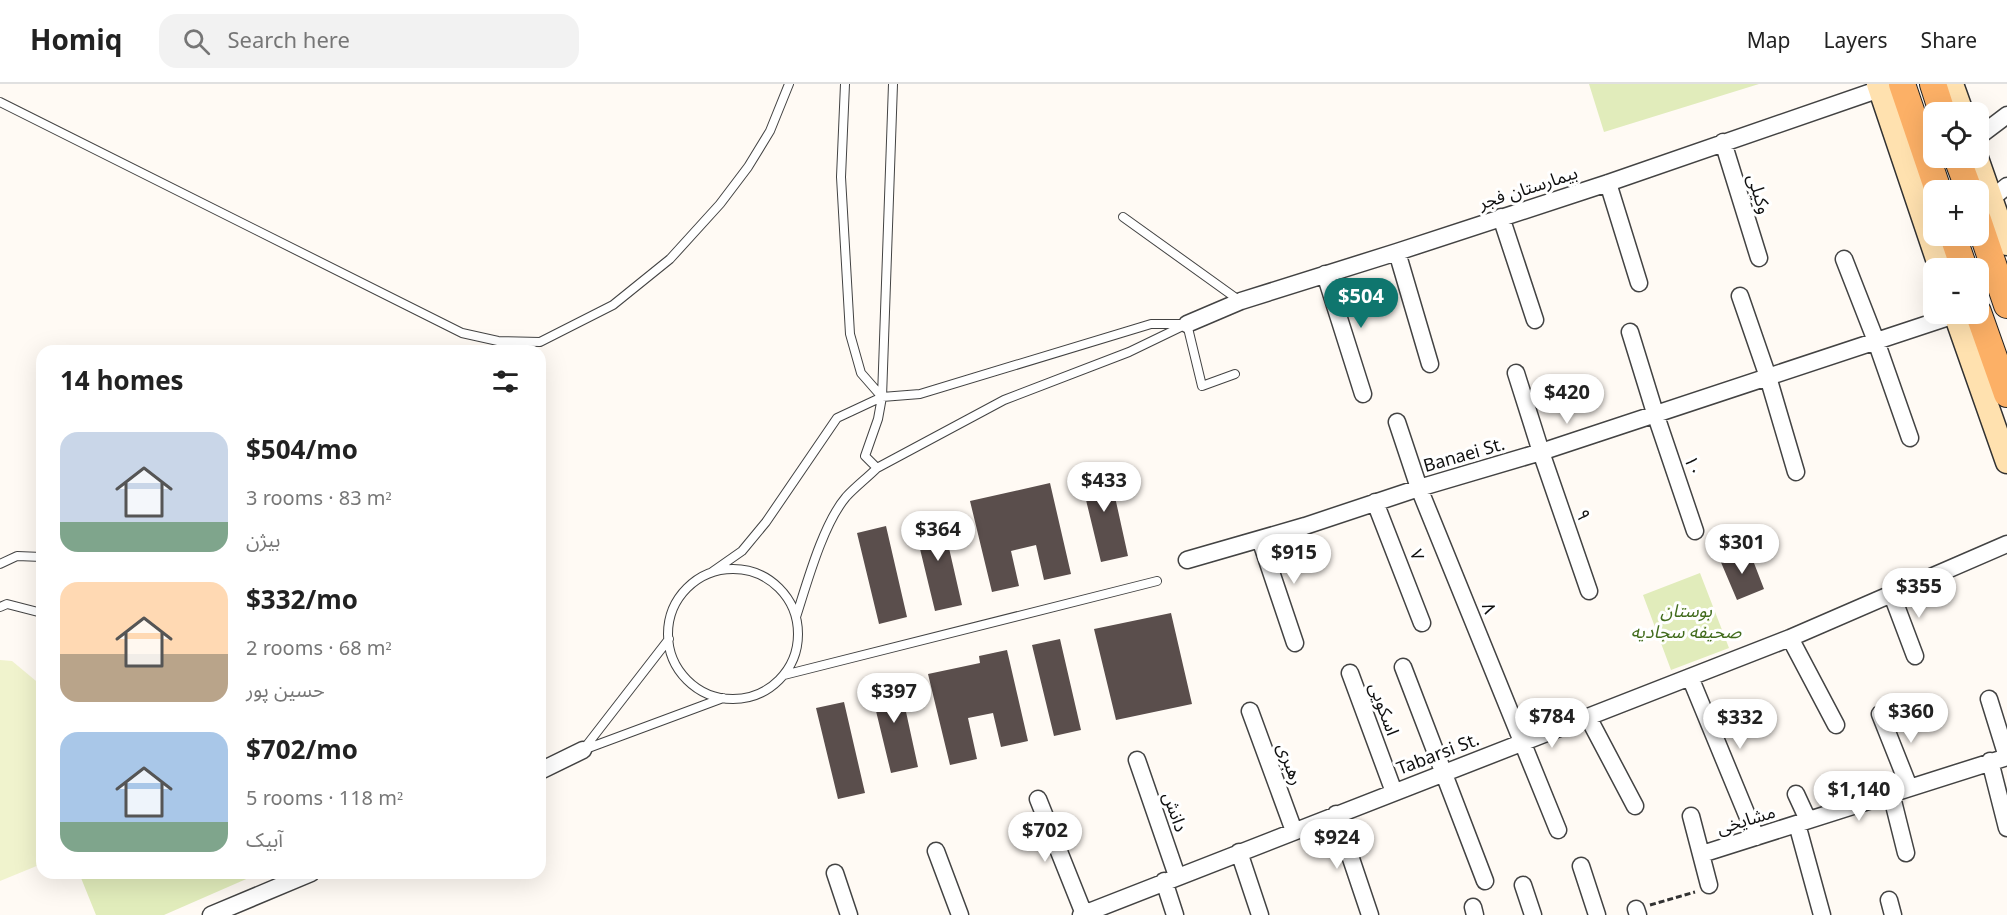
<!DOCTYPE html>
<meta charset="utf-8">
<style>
:root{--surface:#fff;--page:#f2f2f2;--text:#222;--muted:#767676;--line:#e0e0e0;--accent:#0f766e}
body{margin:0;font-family:Georgia,"Noto Sans Arabic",serif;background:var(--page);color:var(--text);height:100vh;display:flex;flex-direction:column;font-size:22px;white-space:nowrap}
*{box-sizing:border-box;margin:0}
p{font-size:20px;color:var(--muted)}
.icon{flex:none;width:33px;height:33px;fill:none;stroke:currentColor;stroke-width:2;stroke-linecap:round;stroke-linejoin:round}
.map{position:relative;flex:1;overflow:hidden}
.sheet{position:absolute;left:36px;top:261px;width:510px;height:534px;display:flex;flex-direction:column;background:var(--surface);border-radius:18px;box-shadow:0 6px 24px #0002}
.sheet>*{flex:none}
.fabs{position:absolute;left:1923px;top:18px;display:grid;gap:12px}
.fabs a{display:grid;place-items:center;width:66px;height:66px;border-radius:12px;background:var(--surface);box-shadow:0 6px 24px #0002;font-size:30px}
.price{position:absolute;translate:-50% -51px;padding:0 14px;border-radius:21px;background:#fff;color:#222;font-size:20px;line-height:39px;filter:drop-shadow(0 2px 3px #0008)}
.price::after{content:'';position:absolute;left:50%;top:36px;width:18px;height:14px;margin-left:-9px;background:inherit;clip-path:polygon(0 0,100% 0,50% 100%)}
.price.selected{background:var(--accent);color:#fff}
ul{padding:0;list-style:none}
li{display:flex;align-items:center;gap:18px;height:150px;padding:0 24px}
li span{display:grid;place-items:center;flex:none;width:168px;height:120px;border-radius:18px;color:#555}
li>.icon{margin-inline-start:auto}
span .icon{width:72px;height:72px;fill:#fffc;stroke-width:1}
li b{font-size:26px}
h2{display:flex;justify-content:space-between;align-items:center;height:72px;padding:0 24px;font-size:26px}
header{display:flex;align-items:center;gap:36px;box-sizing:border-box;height:84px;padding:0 30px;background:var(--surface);border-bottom:2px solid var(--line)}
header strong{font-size:28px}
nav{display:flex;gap:33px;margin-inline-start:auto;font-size:21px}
.search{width:420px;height:54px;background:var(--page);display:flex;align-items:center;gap:15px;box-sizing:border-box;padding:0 21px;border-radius:18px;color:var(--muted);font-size:22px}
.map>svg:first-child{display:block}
.green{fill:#e1ecbb}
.pitch{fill:#f0f3cd}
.building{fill:#5a4e4c}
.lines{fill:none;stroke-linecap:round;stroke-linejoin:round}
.service-casing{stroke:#434343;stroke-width:10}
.minor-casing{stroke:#434343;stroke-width:19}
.secondary-casing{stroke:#323232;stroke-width:25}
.primary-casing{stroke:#212121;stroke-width:28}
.path{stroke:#323232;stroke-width:3;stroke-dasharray:6 3;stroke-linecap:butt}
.service{stroke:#fff;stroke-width:8}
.minor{stroke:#fff;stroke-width:16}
.secondary{stroke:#ffe1af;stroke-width:22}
.primary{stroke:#fcb066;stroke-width:26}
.labels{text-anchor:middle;stroke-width:6;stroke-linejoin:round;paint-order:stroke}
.street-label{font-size:18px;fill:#101010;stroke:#fff}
.park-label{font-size:18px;font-style:italic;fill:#426c1d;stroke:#fff}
</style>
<header>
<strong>Homiq</strong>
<div class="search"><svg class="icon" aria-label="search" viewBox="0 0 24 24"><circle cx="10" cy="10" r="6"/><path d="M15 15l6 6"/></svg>Search here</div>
<nav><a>Map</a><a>Layers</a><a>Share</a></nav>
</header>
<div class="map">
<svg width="2007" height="831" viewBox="0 0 2007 831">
<rect width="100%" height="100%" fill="#fffaf4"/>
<path class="green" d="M1589,0H1759L1604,48Z
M1700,489L1729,564L1671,586L1643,511Z
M79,789H260L164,831H96Z"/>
<path class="pitch" d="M0,576L12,577L42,602V776L39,781L0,797Z"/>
<path class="building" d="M1108,381L1128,472L1101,478L1079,387Z
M1050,399L1071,490L1044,496L1036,461L1011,467L1019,502L992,508L970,417Z
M941,429L962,521L935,527L913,436Z
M886,442L907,533L879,540L857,449Z
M1749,466L1764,505L1737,516L1720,476Z
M1171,529L1192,620L1116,636L1094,545Z
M1060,555L1081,646L1054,652L1032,561Z
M1007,566L1028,657L1001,663L993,629L968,634L977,675L950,681L928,590L980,579L979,572Z
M898,591L918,683L891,689L869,598Z
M844,618L865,709L838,715L816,624Z"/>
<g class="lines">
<defs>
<path id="service" d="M0,18L462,249L498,257L540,258L613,221L670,175L720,120L748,83L770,47L789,0
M1123,133L1240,217
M1187,240L1202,302L1235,290
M877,384L1004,316L1129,268L1187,240H1151L920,310L882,313
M0,480L17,472L42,473
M668 550a65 65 0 1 1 130 0a65 65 0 1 1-130 0Z
M712,488L742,467L766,438L837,334L882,313L861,289L850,250L841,93L845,0
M0,523L7,520L42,529
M796,533C807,499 823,440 846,413C855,403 867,394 877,384L865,372L878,335L882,313L893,0
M669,555L583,666L723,614
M784,591L1157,497"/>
<path id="minor" d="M1978,53L2007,31
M1723,58L1759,174
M1608,99L1639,199
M1991,115L2007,102
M1501,133L1535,236
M1397,168L1430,280
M1844,175L1876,257L1910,354
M1325,190L1363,310
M1740,212L1768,293L1796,388
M1187,240L1241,217L1397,168L1608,99L1880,5
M1630,248L1655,329L1695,447
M1516,289L1541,368L1589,507
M1397,338L1419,404L1558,746
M1375,418L1422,539
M1260,455L1295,559
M1187,476L1305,442L1419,404L1541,368L1955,231
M1892,511L1915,572
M1790,554L1836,641
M1403,583L1485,797
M1350,589L1394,708
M1690,593L1756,753
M1989,615L2007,673
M1250,627L1294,747
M1880,630L1909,703
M1588,633L1635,722
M1137,676L1177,792
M1990,677L2007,744
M540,687L583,666
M1891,709L1906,769
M1796,710L1808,736
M1038,715L1084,830
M1336,730L1370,831
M1691,732L1709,801
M1797,740L1822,831
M936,767L960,831
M1239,768L1260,831
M1702,770L2007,673
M1581,782L1597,831
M835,789L849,831
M1164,797L1175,831
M1523,801L1533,831
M1889,816L1893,831
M1473,823L1475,831
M1636,825L1638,831
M211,831L311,789
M1081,831L1790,554L2007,460"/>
<path id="secondary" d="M1878,0L1940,184
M1952,0L1962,28
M1977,74L2007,160
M1955,230L2007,378"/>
<path id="primary" d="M1902,0L1938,106
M1933,0L1942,28
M1957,74L1969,106
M1978,136L2007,221
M1953,152L1964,184
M1978,228L2007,310"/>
</defs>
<use href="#service" class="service-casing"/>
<use href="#minor" class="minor-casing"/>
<use href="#secondary" class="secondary-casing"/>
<use href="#primary" class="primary-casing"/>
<path class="path" d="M1650,821L1695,808"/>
<use href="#service" class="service"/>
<use href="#minor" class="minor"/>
<use href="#secondary" class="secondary"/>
<use href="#primary" class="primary"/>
</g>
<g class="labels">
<g class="street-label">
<text transform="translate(1528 104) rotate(-18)" y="6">بیمارستان فجر</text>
<text transform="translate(1759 110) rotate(73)" y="6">وکیلی</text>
<text transform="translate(1464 371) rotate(-16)" y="6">Banaei St.</text>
<text transform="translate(1693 382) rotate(71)" y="6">۱۰</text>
<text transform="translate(1583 431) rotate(71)" y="6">۹</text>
<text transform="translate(1417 471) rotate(69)" y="6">۷</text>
<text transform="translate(1489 524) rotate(68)" y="6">۸</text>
<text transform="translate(1384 625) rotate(70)" y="6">اسکویی</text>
<text transform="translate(1438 670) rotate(-21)" y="6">Tabarsi St.</text>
<text transform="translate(1290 680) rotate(70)" y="6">رهبری</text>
<text transform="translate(1175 728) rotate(71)" y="6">دانش</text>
<text transform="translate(1746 736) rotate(-17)" y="6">مشایخی</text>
</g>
<g class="park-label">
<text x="1686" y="533">بوستان<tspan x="1686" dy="21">صحیفه سجادیه</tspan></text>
</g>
</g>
</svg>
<div class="fabs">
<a><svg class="icon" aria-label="locate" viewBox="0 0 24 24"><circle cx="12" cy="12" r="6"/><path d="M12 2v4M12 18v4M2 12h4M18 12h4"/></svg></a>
<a>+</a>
<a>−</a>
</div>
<b class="price selected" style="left:1361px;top:245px">$504</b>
<b class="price" style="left:1567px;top:341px">$420</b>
<b class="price" style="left:1104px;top:429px">$433</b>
<b class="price" style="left:938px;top:478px">$364</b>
<b class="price" style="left:1742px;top:491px">$301</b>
<b class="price" style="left:1294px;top:501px">$915</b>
<b class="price" style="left:1919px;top:535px">$355</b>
<b class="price" style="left:894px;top:640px">$397</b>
<b class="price" style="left:1911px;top:660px">$360</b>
<b class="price" style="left:1552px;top:665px">$784</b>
<b class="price" style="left:1740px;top:666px">$332</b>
<b class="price" style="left:1859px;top:738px">$1,140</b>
<b class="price" style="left:1045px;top:779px">$702</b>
<b class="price" style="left:1337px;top:786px">$924</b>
<section class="sheet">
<h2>14 homes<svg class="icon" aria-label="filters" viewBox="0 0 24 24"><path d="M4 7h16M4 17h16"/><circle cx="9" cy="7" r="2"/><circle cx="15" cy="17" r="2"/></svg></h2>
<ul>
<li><span style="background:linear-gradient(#c9d6e8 75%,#7fa58c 0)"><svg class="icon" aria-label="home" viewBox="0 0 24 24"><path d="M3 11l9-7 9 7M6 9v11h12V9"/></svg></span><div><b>$504/mo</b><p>3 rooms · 83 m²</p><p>بیژن</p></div></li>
<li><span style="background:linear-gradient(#ffd9b3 60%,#b9a48a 0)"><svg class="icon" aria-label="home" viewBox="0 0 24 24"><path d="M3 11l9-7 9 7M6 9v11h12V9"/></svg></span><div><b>$332/mo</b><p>2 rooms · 68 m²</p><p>حسین پور</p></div></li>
<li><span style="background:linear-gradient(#a9c7e8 75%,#7fa58c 0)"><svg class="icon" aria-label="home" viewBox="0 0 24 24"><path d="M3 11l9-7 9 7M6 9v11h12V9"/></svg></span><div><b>$702/mo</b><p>5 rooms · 118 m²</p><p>آبیک</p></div></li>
</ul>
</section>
</div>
